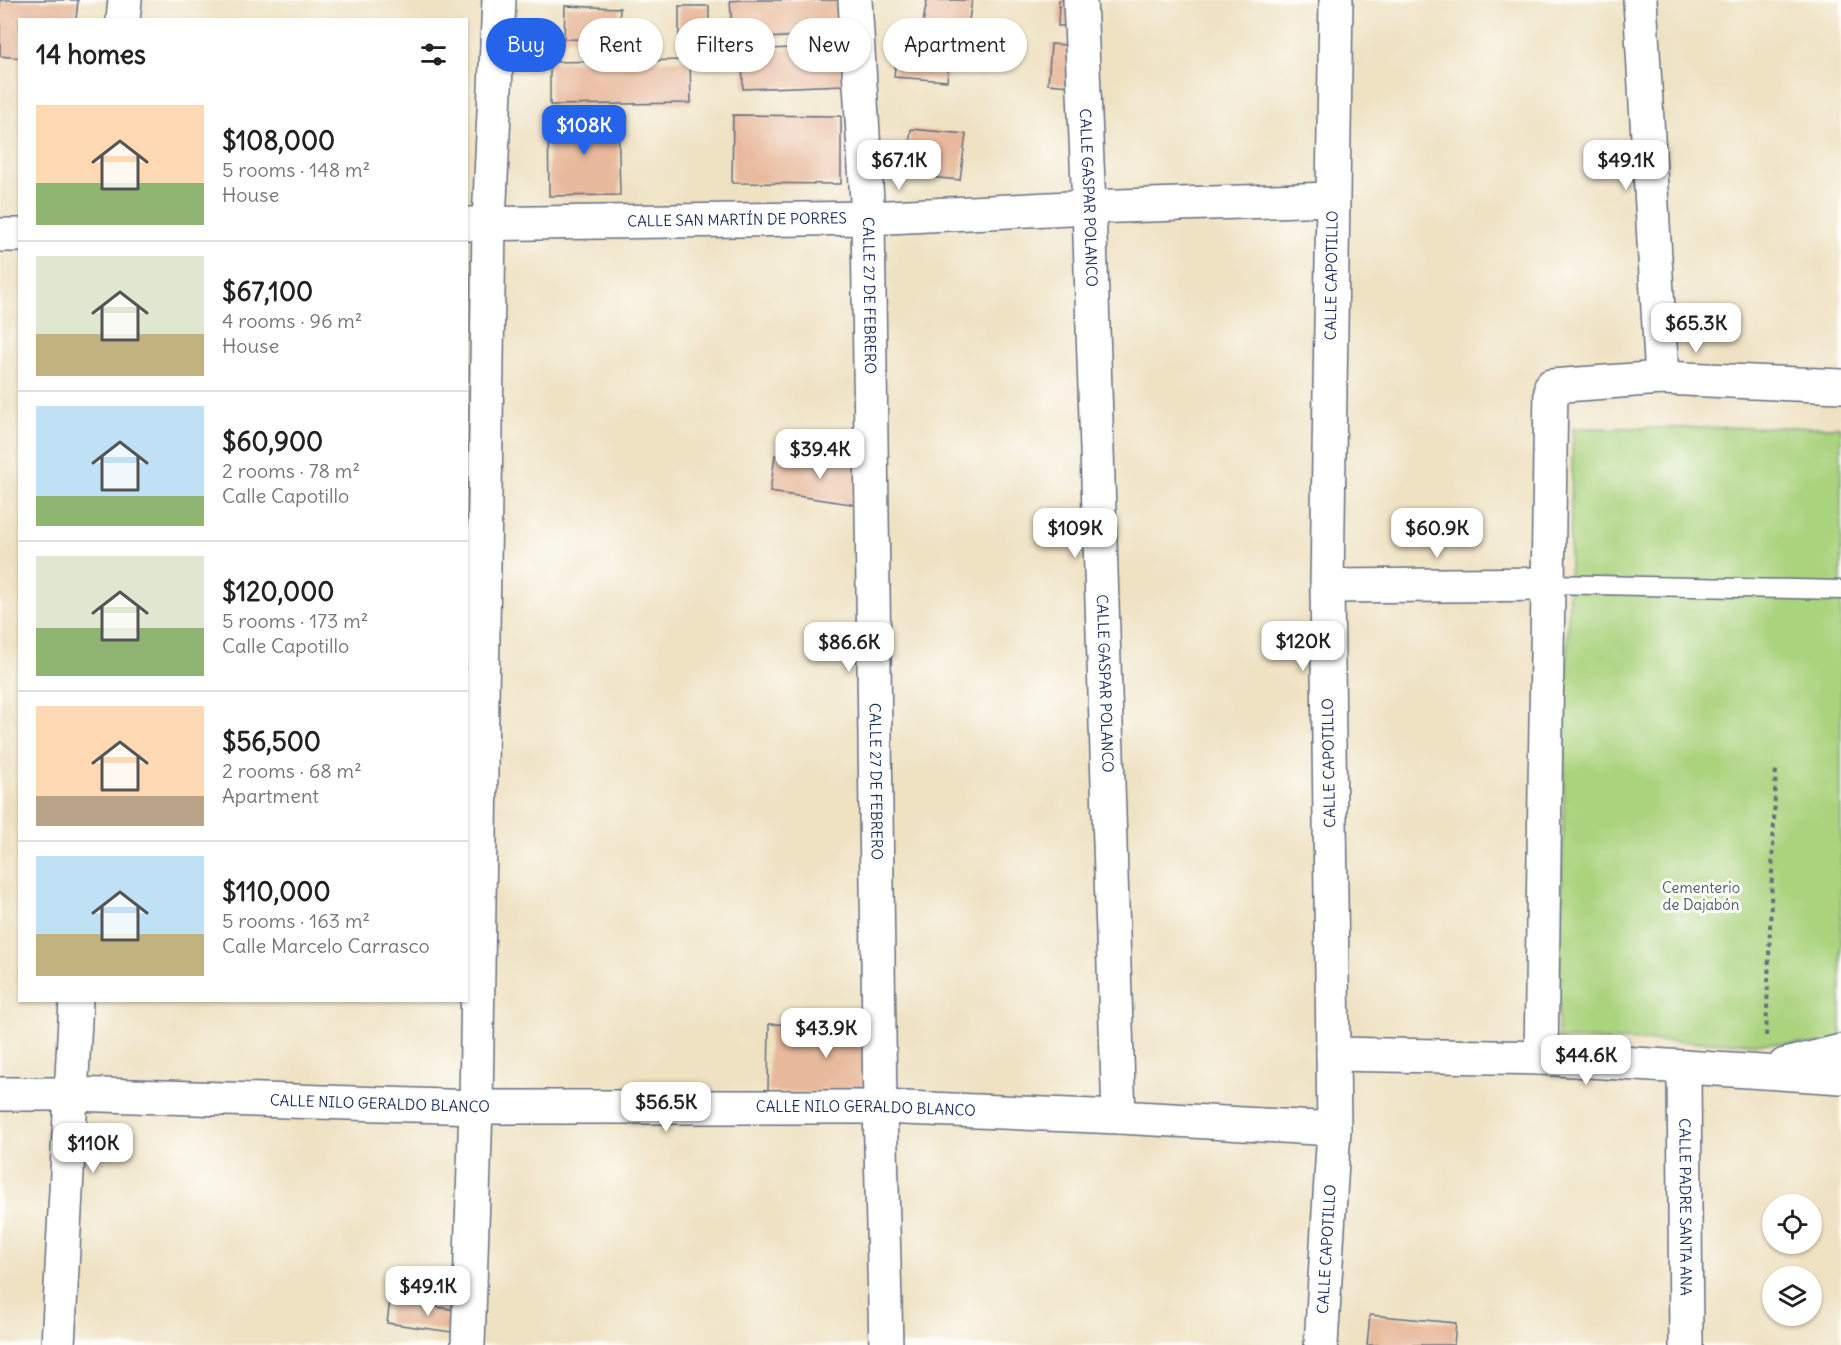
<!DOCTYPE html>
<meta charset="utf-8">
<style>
:root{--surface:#fff;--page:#f2f2f2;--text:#222;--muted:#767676;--line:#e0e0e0;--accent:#2563eb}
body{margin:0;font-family:Delius,sans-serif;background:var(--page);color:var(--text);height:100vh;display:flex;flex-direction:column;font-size:22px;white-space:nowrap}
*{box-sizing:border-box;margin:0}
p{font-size:20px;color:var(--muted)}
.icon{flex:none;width:33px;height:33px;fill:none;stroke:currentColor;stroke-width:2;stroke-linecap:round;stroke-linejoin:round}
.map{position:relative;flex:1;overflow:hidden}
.details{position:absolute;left:18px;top:18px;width:450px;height:984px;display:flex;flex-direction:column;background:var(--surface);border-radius:0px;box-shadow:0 2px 4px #0004}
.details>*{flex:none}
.hud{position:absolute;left:486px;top:18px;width:570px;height:54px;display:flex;gap:12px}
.tools{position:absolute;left:1762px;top:1194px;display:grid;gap:12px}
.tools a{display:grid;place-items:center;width:60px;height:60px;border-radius:50%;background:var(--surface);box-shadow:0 2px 4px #0004;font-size:30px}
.price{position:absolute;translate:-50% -51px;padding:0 14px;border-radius:12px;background:#fff;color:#222;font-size:20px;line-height:39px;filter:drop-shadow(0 2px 3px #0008)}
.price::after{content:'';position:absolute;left:50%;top:36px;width:18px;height:14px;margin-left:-9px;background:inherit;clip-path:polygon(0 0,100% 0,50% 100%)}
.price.on{background:var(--accent);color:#fff}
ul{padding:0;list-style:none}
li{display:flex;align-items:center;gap:18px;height:150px;padding:0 18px}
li+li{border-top:2px solid var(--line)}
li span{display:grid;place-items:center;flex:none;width:168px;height:120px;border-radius:0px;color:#555}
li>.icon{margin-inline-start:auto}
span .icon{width:72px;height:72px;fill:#fffc;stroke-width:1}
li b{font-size:26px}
h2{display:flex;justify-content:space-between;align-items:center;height:72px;padding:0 18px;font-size:26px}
.pill{padding:0 21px;border-radius:27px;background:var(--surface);box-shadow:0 2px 4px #0004;font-size:21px;line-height:54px}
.pill.on{background:var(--accent);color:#fff}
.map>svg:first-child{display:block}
.green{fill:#aad37e;stroke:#62816e;stroke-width:1.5}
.building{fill:#e8b99c}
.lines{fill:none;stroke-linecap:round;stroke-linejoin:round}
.lane-casing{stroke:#656e81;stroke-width:21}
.street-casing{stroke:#656e81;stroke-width:36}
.path{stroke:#656e81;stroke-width:4;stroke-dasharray:4.5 4.5;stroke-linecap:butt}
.lane{stroke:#fff;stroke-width:18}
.street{stroke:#fff;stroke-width:33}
.labels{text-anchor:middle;stroke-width:6;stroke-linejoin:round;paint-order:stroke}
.street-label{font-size:15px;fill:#1b2f5e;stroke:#fdfcf7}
.park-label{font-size:15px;fill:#466068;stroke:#fdfcf7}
</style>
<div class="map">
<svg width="1841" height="1345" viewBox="0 0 1841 1345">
<rect width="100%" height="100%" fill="#fdfcf7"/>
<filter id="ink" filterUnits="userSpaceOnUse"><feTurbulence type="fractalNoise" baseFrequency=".0167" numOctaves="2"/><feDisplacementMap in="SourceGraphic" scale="12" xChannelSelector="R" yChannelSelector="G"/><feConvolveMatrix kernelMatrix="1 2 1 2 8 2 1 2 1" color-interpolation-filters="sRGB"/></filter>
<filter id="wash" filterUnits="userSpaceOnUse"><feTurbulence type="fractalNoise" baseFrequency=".008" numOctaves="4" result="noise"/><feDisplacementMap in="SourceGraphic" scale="24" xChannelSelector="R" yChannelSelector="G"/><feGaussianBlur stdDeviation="1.35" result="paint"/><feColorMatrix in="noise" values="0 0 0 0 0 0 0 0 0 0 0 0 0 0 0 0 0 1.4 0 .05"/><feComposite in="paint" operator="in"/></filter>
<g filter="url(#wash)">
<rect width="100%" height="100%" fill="#efe2c3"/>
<path class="green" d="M1841,427V1045L1558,1039L1573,428Z"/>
<g id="blocks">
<path class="building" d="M0,0H78L76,20H20V58L0,56Z
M743,0H844L846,33L733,40L730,1Z
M927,0H972L967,34L922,28Z
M1059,0H1079L1078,26H1058Z
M565,6L620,8L619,40L564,39Z
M679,6H709V36L679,37Z
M1051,44L1084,46L1081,87L1048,84Z
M897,45L950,50L947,81L894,77Z
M844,46L845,85L743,89L742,50Z
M690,60L691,103L550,105V62Z
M618,115L620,195L549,196L548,116Z
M733,115L841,116V184L732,183Z
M911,129L966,134L960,180L906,175Z
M775,455L870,468L864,506L770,492Z
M769,1024L885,1026L883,1094L768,1092Z
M390,1300L469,1312L466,1334L387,1323Z
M1370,1315L1456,1323L1454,1345H1367Z"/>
</g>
</g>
<g filter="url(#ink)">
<use href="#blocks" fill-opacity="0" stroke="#656e81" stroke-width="1.5"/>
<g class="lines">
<defs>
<path id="lane" d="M1548,584L1841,590"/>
<g id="street">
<path id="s1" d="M855,0L868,218L880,1107L886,1345"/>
<path id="s2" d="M1080,0L1089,207L1119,1117"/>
<path d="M1640,0L1662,378"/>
<path d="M123,20L125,0"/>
<path id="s3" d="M467,224L868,218L1089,207L1332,199"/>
<path d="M0,235H20"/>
<path d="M1327,586L1548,584"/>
<path d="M1333,1054L1541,1058L1841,1077"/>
<path d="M1541,1058L1551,386L1662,378L1841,386"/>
<path d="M1785,1065L1841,1051"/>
<path id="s4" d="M1684,1067L1686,1345"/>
<path id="s5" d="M0,1094H72L476,1107H880L1119,1117L1334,1129"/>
<path d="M58,1345L76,1000"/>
<path d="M468,1345L476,1107L489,223L499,0"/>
<path id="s6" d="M1321,1345L1334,1129L1327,586L1336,0"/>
</g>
</defs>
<use href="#lane" class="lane-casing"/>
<use href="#street" class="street-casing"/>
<path class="path" d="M1766,1036L1776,767"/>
<use href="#lane" class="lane"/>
<use href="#street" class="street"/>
</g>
</g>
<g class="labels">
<g class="street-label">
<text dy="5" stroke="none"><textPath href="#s2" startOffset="198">CALLE GASPAR POLANCO</textPath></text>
<text dy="5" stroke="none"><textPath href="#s3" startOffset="270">CALLE SAN MARTÍN DE PORRES</textPath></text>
<text dy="5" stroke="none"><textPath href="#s6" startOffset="1070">CALLE CAPOTILLO</textPath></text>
<text dy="5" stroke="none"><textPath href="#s1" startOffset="296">CALLE 27 DE FEBRERO</textPath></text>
<text dy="5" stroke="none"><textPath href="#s2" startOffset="684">CALLE GASPAR POLANCO</textPath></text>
<text transform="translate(1329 763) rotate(-91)" y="5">CALLE CAPOTILLO</text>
<text dy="5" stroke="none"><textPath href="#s1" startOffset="782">CALLE 27 DE FEBRERO</textPath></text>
<text dy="5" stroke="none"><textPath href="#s5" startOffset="380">CALLE NILO GERALDO BLANCO</textPath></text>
<text dy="5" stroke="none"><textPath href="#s5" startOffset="866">CALLE NILO GERALDO BLANCO</textPath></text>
<text dy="5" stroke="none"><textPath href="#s4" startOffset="140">CALLE PADRE SANTA ANA</textPath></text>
<text dy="5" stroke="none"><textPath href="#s6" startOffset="96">CALLE CAPOTILLO</textPath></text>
</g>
<g class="park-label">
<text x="1701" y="893">Cementerio<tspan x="1701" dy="17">de Dajabón</tspan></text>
</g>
</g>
</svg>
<div class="tools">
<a><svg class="icon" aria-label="locate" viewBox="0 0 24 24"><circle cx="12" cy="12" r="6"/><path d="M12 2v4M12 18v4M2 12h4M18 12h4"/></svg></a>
<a><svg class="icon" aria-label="layers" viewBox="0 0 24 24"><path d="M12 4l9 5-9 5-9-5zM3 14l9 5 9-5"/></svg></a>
</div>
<b class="price on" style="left:584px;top:156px">$108K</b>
<b class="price" style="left:899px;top:191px">$67.1K</b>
<b class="price" style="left:1626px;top:191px">$49.1K</b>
<b class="price" style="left:1696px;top:354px">$65.3K</b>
<b class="price" style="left:820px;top:480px">$39.4K</b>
<b class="price" style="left:1075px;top:559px">$109K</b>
<b class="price" style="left:1437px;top:559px">$60.9K</b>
<b class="price" style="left:1303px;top:672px">$120K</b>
<b class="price" style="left:849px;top:673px">$86.6K</b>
<b class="price" style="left:826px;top:1059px">$43.9K</b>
<b class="price" style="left:1586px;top:1086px">$44.6K</b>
<b class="price" style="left:666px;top:1133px">$56.5K</b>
<b class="price" style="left:93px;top:1174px">$110K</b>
<b class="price" style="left:428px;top:1317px">$49.1K</b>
<div class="hud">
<a class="pill on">Buy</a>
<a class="pill">Rent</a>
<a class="pill">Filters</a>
<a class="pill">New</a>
<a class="pill">Apartment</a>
</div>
<section class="details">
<h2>14 homes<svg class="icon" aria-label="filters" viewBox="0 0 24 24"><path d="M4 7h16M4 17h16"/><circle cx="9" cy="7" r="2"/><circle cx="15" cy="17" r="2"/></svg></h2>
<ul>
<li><span style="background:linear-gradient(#ffd9b3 65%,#8fb573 0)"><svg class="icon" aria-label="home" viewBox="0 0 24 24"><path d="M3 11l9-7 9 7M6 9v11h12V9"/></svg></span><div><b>$108,000</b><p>5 rooms · 148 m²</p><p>House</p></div></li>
<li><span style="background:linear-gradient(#dfe7d0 65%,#c2b280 0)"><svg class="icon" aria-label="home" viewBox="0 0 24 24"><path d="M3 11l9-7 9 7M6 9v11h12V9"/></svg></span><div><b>$67,100</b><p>4 rooms · 96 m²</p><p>House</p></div></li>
<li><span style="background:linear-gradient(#bfe0f5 75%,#8fb573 0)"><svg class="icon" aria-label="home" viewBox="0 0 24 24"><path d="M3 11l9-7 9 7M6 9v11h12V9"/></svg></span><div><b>$60,900</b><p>2 rooms · 78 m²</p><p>Calle Capotillo</p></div></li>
<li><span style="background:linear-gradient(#dfe7d0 60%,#8fb573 0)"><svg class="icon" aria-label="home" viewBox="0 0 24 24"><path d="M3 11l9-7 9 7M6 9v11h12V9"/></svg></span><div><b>$120,000</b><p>5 rooms · 173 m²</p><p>Calle Capotillo</p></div></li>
<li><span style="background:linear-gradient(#ffd9b3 75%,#b9a48a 0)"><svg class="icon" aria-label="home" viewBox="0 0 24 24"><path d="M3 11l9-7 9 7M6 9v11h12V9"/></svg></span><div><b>$56,500</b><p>2 rooms · 68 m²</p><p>Apartment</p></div></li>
<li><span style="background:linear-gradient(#bfe0f5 65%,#c2b280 0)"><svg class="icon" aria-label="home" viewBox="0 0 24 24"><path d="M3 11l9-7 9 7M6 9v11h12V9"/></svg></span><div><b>$110,000</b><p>5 rooms · 163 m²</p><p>Calle Marcelo Carrasco</p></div></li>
</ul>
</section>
</div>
